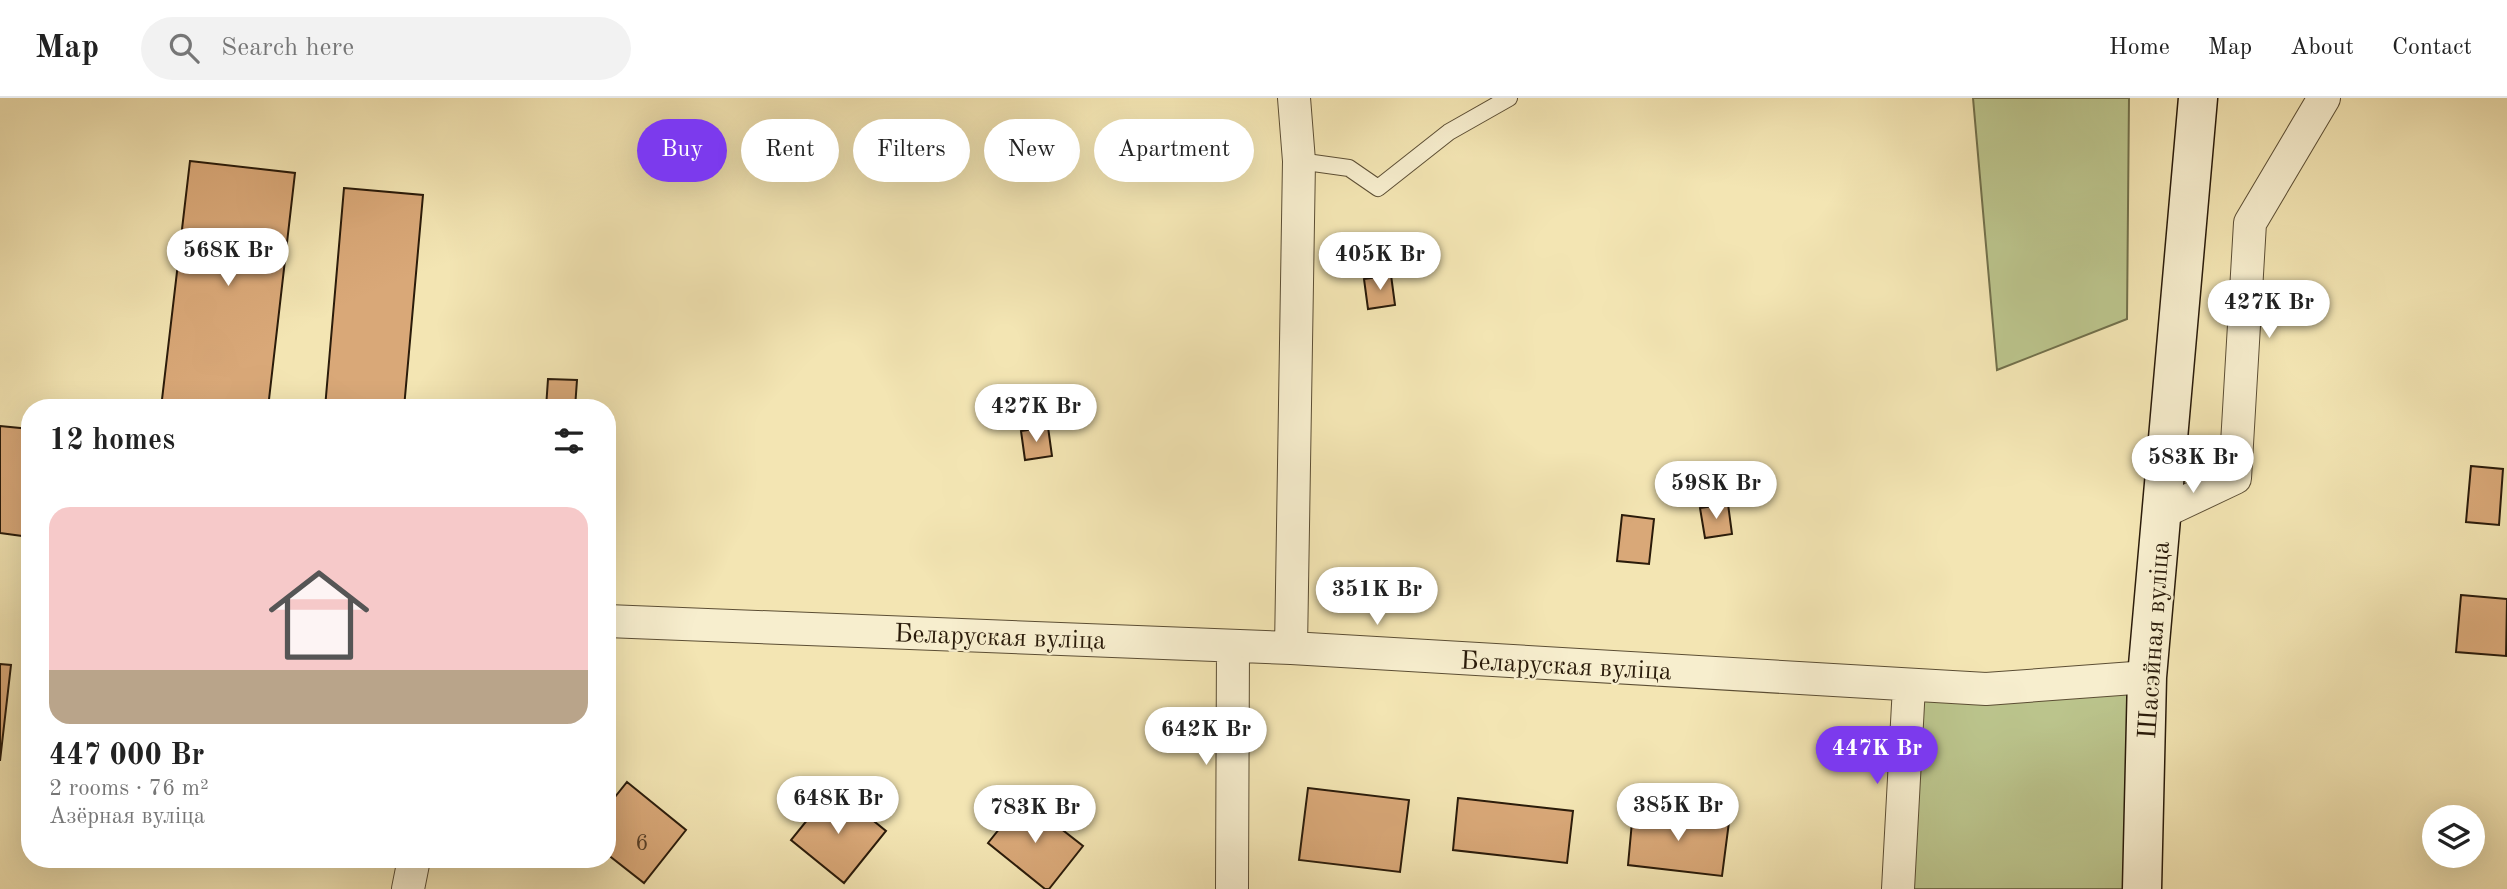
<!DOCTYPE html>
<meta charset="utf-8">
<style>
:root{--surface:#fff;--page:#f2f2f2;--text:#222;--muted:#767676;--line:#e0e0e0;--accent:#7c3aed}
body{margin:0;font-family:"Old Standard TT",serif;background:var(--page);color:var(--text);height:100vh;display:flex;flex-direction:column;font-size:26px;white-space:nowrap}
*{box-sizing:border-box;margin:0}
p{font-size:23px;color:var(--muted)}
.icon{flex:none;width:38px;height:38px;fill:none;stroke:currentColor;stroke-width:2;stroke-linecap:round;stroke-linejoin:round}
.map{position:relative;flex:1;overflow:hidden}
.sheet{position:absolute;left:21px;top:301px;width:595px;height:469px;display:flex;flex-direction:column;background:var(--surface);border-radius:28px;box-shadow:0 7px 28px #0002}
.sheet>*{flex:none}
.top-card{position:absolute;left:637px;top:21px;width:665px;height:63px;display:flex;gap:14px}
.fabs{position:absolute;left:2422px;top:707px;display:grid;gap:14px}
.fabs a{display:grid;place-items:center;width:63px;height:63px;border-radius:50%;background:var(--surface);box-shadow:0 7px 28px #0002;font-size:35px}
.price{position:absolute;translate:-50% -60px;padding:0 16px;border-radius:24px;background:#fff;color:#222;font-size:23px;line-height:46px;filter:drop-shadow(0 2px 4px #0008)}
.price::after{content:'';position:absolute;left:50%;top:42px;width:21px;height:16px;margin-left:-10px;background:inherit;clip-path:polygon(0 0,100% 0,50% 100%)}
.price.on{background:var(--accent);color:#fff}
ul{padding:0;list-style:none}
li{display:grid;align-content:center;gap:14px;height:371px;padding:0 28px}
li+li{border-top:2px solid var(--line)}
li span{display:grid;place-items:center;height:217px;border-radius:21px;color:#555}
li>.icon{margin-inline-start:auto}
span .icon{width:126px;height:126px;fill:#fffc;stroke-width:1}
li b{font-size:30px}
h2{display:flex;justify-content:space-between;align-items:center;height:84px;padding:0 28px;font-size:30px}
.tag{padding:0 24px;border-radius:32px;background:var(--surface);box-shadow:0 7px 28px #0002;font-size:24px;line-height:63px}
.tag.on{background:var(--accent);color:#fff}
header{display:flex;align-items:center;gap:42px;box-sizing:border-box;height:98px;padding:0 35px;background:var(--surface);border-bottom:2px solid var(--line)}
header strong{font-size:33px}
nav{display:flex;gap:38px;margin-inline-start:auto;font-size:24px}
.search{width:490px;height:63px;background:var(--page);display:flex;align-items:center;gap:18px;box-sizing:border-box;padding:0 24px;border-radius:38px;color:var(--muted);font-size:26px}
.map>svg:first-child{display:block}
.green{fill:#bbc48c;stroke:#72704b;stroke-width:2}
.building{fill:#d9a878;stroke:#2a1b0a;stroke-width:2}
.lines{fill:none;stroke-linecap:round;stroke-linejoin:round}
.service-casing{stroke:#5c4e34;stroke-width:18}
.minor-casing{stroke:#5c4e34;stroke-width:34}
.secondary-casing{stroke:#2a1b0a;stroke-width:41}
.service{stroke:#f7eece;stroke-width:16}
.minor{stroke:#f7eece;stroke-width:32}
.secondary{stroke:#f7eece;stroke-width:38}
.labels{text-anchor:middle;stroke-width:5;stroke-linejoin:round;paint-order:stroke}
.number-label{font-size:23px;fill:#563e26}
.street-label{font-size:26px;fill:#2a1b0a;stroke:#f7eece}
</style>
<header>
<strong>Map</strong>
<div class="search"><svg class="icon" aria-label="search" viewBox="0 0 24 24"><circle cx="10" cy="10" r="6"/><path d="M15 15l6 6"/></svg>Search here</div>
<nav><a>Home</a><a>Map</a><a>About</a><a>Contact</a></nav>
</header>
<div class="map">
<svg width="2507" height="791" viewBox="0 0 2507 791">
<rect width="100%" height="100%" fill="#f3e5b3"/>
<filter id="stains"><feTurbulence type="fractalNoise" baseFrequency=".00286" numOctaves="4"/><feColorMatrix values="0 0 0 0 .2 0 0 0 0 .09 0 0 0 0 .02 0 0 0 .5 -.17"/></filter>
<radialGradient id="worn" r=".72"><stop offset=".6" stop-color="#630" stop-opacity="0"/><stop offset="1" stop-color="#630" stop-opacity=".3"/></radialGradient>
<path class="green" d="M1973,0H2129L2127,221L1997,272Z
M2147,579L2131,791H1898L1909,588Z"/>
<path class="building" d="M190,63L295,75L268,310H161Z
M344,90L423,97L404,310H325Z
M1391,177L1395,207L1368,211L1364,181Z
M548,281L577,282L575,310H546Z
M0,328L30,331V439L0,435Z
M1048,329L1052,358L1025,362L1021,333Z
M2471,368L2503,371L2499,427L2466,424Z
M1728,406L1732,436L1705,440L1700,410Z
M1622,417L1654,421L1649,466L1617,463Z
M2461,497L2507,501L2506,558L2456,554Z
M0,566L11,567L0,663Z
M627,684L686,732L644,785L607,756V709Z
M833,690L886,733L844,785L791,742Z
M1308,690L1409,702L1400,774L1299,762Z
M1458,700L1573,713L1567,765L1453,752Z
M1023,701L1083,748L1049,791H1045L988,745Z
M1633,713L1729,724L1722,778L1628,767Z"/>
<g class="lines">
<defs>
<path id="service" d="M1299,63L1349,70L1378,90L1449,34L1509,0"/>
<path id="minor" d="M2161,415L2235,380L2250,125L2324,0
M607,523L1291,550L1986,591L2147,579
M1291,550L1299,63L1294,0
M408,791L414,761
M1232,791L1233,548
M1898,791L1909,588"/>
<path id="secondary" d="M2142,791L2147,579L2198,0"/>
</defs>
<use href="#service" class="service-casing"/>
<use href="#minor" class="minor-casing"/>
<use href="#secondary" class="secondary-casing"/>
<use href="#service" class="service"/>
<use href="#minor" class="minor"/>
<use href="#secondary" class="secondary"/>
</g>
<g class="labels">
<g class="number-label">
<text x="642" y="752">6</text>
</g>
<g class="street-label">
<text transform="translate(1000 538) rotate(2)" y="9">Беларуская вуліца</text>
<text transform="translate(2153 542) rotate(-86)" y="9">Шасэйная вуліца</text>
<text transform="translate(1566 567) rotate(3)" y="9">Беларуская вуліца</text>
</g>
</g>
<rect width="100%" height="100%" filter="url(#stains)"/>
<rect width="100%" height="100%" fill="url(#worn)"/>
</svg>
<div class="fabs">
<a><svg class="icon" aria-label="layers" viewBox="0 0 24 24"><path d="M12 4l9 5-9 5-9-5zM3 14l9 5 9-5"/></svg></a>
</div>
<b class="price" style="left:228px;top:190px">568K Br</b>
<b class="price" style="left:1380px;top:194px">405K Br</b>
<b class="price" style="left:2269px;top:242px">427K Br</b>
<b class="price" style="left:1036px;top:346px">427K Br</b>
<b class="price" style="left:2193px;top:397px">583K Br</b>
<b class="price" style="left:1716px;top:423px">598K Br</b>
<b class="price" style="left:1377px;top:529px">351K Br</b>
<b class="price" style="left:1206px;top:669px">642K Br</b>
<b class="price on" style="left:1877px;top:688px">447K Br</b>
<b class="price" style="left:838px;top:738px">648K Br</b>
<b class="price" style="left:1678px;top:745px">385K Br</b>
<b class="price" style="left:1035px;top:747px">783K Br</b>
<div class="top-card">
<a class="tag on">Buy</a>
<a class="tag">Rent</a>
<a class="tag">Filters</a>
<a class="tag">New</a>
<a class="tag">Apartment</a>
</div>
<section class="sheet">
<h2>12 homes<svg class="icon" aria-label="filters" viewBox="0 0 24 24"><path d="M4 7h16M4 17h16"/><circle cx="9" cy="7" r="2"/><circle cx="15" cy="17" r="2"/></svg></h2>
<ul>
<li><span style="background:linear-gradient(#f6c9c9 75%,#b9a48a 0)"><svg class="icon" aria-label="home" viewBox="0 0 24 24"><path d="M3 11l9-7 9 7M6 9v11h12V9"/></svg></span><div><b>447 000 Br</b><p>2 rooms · 76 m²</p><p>Азёрная вуліца</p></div></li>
</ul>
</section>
</div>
